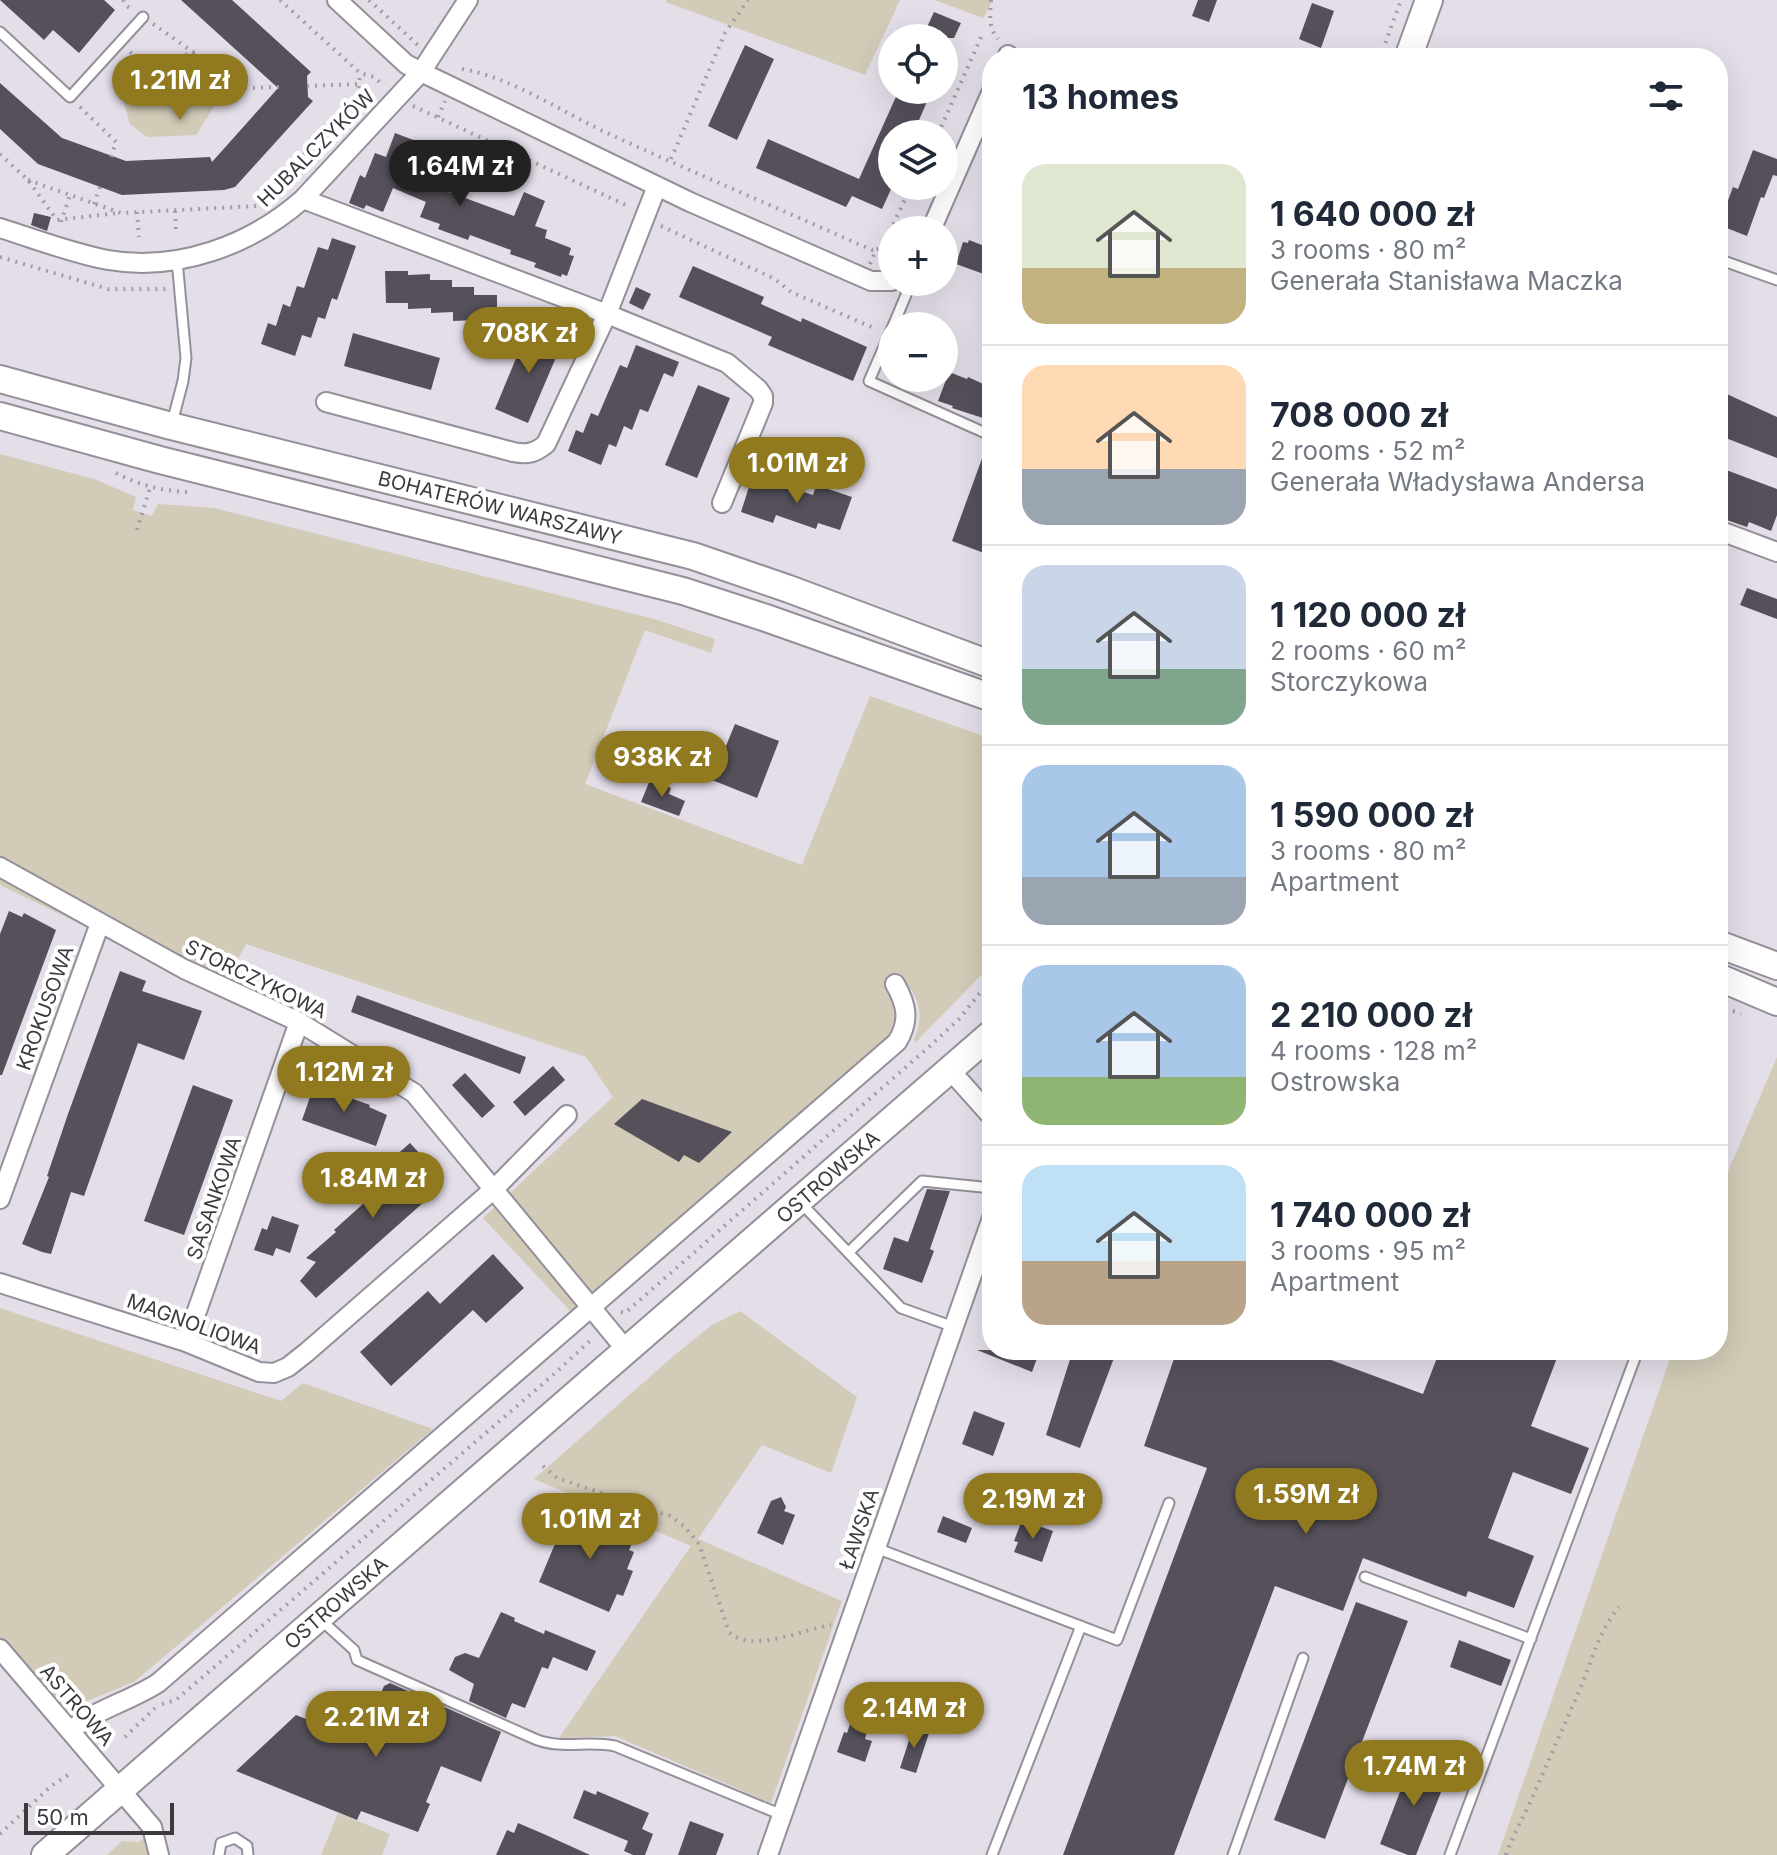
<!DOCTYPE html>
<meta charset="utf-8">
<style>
:root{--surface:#fff;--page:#f2f2f3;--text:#1f2937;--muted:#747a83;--line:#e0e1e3;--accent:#90791e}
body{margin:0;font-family:Inter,sans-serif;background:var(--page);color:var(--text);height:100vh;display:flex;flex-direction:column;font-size:30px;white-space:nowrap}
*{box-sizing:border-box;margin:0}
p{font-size:26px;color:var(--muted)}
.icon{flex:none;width:44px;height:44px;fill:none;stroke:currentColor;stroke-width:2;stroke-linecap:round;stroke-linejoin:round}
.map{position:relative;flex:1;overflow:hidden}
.details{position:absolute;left:982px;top:48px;width:746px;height:1312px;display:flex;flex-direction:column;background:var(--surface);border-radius:32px;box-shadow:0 8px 32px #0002}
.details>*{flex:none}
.buttons{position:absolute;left:878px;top:24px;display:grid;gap:16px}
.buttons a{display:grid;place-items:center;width:80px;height:80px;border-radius:50%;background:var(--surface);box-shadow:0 8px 32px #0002;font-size:40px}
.scale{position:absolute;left:24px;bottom:20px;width:150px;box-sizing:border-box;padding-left:8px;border:4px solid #3c3a3e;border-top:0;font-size:22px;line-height:28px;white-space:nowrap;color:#3c3a3e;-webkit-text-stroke:6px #fff;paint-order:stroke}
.price{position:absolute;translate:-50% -68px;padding:0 18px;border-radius:28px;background:var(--accent);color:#fff;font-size:26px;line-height:52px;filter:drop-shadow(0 2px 4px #0008)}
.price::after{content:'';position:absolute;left:50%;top:48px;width:24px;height:18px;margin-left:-12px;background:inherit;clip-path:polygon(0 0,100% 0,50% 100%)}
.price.selected{background:#222;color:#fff}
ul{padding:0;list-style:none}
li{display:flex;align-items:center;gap:24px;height:200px;padding:0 40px}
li+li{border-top:2px solid var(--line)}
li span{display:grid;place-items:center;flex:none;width:224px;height:160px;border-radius:24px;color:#555}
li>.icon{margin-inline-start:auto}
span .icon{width:96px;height:96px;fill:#fffc;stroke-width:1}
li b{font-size:34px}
h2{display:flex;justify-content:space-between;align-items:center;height:96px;padding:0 40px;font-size:34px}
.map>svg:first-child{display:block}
.green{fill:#d1cbb7}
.building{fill:#55505a}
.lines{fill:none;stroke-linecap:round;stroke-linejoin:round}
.lane-casing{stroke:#958f9a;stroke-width:13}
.street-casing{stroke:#958f9a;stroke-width:22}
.secondary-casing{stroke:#958f9a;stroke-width:30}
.path{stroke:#a19ca5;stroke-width:4;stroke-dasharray:2 6;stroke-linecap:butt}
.lane{stroke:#fff;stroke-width:9}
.street{stroke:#fff;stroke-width:18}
.secondary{stroke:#fff;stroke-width:26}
.labels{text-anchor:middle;stroke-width:8;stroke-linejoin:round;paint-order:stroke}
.street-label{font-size:20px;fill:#3c3a3e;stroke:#fff}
</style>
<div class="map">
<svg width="1777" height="1855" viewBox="0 0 1777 1855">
<rect width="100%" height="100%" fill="#e4dee9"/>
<path class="green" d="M667,0H900L865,75L666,2Z
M935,0H993L983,18Z
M181,63L213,86L217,102L196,135L147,137L130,124L120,89L131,73Z
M0,454L94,479L136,497L133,510L152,516L158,504L214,508L654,619L715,639L711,653L645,630L585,784L802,865L870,696L992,739V964L915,1043L914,1039C925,1016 919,995 901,978C896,1000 899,1021 885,1040L572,1313L483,1218L613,1097L586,1057L246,944L220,992L0,885Z
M1777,1057V1855H1498L1673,1350H1718V1220L1722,1210L1718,1208V1195Z
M0,1308L281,1401L303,1383L433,1429L134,1682L75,1706L60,1702L0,1638Z
M740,1311L857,1397L831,1473L762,1445L698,1539L842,1601L771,1803L615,1736L559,1738L691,1546L534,1479L677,1353L712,1325Z
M338,1813L390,1834L382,1855H321Z
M146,1837L151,1855H107L122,1841L139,1842Z"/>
<path class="building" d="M0,0H104L115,10L79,53L53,30L44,40Z
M181,0H232L311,72L307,76L308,97L313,101L235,187L224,190L122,195L38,164L0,129V83L62,138L126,161L210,157L212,162L278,88Z
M1198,0H1217L1209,22L1192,16Z
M1312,3L1334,11L1321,48L1299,39Z
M934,12L961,23L954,38H922Z
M745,45L774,59L737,140L708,126Z
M899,90H932L913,134H892V187L882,209L852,196L846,207L756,168L768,139L859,179Z
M395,133L429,146L416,180L514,216L524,192L545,201L535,226L547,230L545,238L571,248L569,255L574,256L567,276L562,274L561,277L534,267L536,263L510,254L511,250L470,235L468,240L438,229L440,224L420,217L426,202L393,188L383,212L366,205L364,209L349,203L360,175L365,178L375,153L386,157Z
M1753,150L1777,159V176L1773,175L1764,198L1761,197L1747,236L1719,225L1733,187L1738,189Z
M34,213L51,217L47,231L31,225Z
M332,238L356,246L337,300L332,298L325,319L318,317L311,338L302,335L295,356L261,344L268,323L276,326L283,304L290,307L297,286L304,288L318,247L328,250Z
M969,240L992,249V277L956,264L963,242L968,243Z
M693,266L764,297L761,304L801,322L802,318L867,347L853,381L768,345L772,337L679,297Z
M385,271H408V275L430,274V280H452V287H474V295H497V327H475V320L453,321V312L431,313V308L408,309V303H386Z
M636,287L651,294L643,310L629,303Z
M529,327L563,341L528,423L495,409Z
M353,333L440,358L431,390L344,366Z
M636,345L679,362L673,377L664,373L648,412L640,409L632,430L624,426L616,447L609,444L601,465L568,451L576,430L583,433L591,413L598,416L620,365L627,368Z
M949,372L967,379L968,377L992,388V421L952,408L953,406L938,401Z
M698,385L730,398L697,478L665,465Z
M1718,390L1777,417V458L1718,435Z
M988,442L992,443V556L952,541Z
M1718,467L1777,489V515L1771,531L1749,522L1747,527L1718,517Z
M759,478L813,495L816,485L852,497L840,530L818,523L816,529L776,515L773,523L741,512L749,487L756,489Z
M1747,588L1777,599V619L1740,605Z
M735,724L779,741L757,798L712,780Z
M650,780L671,788L669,794L685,801L679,816L641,802Z
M9,911L22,917L24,913L56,930L2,1075H0V934Z
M120,971L146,981L142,991L202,1011L184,1060L138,1043L84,1196L71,1192L51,1254L42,1252L22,1244L49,1177L47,1176L68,1114Z
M357,995L526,1057L520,1074L351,1012Z
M553,1066L565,1080L525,1116L513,1102Z
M465,1073L495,1106L482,1118L452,1085Z
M316,1080L336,1087L354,1096L353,1099L370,1105L369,1107L387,1115L376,1146L302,1120Z
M193,1085L233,1100L184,1235L144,1221Z
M642,1099L732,1132L699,1163L684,1155L679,1162L614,1124Z
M410,1143L443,1179L440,1182L443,1185L316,1298L300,1281L316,1262L306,1258L336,1232L334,1230L403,1168L393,1158Z
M927,1189L950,1191L930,1249L934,1251L922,1283L883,1269L894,1237L908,1242Z
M272,1216L299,1225L290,1253L276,1248L273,1256L254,1250L262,1228L267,1230Z
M493,1254L524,1288L486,1323L473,1310L391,1386L360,1352L428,1291L440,1304Z
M977,1350H1040L1032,1372Z
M1073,1350H1117L1080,1448L1046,1435Z
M1177,1350H1304L1423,1394L1440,1350H1560L1531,1426L1589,1448L1571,1494L1513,1472L1488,1538L1534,1556L1514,1608L1468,1591L1466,1597L1363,1558L1343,1611L1275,1586L1174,1855H1063L1207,1468L1144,1446Z
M974,1411L1005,1423L993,1456L962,1444Z
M781,1497L786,1507L784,1511L795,1515L783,1545L757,1533L771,1501Z
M570,1508L636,1535L629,1550L634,1552L627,1569L633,1571L623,1596L617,1594L609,1612L539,1582Z
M943,1516L972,1528L966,1543L937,1532Z
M1022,1520L1053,1531L1042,1562L1014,1552L1018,1542L1014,1541Z
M1356,1602L1408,1621L1325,1839L1274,1820Z
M501,1612L515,1618L514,1621L544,1634L545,1630L596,1651L587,1671L553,1657L548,1669L542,1667L525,1708L512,1703L506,1718L469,1701L474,1684L449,1670L455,1657L465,1653L479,1658Z
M1459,1640L1511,1660L1501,1686L1450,1667Z
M390,1683L501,1732L481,1782L441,1766L426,1802L430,1804L418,1832L361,1811L357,1820L236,1771L296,1715L361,1741L384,1686Z
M856,1706L873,1711L865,1739L872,1741L865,1762L837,1752L844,1732L847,1733Z
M913,1728L929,1733L916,1773L900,1768Z
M1413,1758L1449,1772L1416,1855H1408L1380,1844Z
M584,1790L596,1795L597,1791L649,1813L642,1829L653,1834L645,1855H633L624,1851L628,1841L573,1818Z
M690,1821L724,1834L716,1855H678Z
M518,1823L546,1835L590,1855H496L507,1830L514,1833Z"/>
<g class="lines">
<defs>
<path id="lane" d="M0,32L70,97L143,17
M1718,259L1777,280
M893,326L906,295L907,282
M892,328L869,381L992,436
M172,423L183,381L186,358L177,260
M801,1203L901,1308L954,1327
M849,1252L922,1181L992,1188
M876,1548L1117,1640L1169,1503
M1365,1577L1531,1639
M321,1620L354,1650L357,1660L535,1739C561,1750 588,1740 615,1746L782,1815
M219,1855L221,1843L235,1838L247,1846L248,1855
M992,1855L1081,1626
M1233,1855L1303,1658
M1450,1855L1638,1350"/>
<path id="street" d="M337,0L406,64L421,72L690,202L871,281H892
M1007,58L1008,55
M303,199L607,314L727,363L758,389L763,396V403L722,503
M0,228C35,239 71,253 108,260C178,272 251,245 303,199L421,72L468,0
M931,230L992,91
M326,402L513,452C527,455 535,453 546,444L607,314L657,186
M1718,530L1777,552
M0,867L184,969L299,1022L414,1093L627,1351
M951,1071L992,1117
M0,1199L100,923
M0,1283L186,1342L259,1372L274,1373L288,1367L307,1352L494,1189L567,1115
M186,1342L299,1022
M0,1649L152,1827L159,1855
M71,1730C97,1709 130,1701 158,1683L897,1042C910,1021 907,1005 895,984
M768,1855L992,1218"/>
<path id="secondary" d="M1408,58L1429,0
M0,379L171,426L693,556L789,589L992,665
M0,416L160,460L683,591L766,618L992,698
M1718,944L1777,966
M1718,977L1777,1002
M45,1855L992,1033"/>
</defs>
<use href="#lane" class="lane-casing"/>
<use href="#street" class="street-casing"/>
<use href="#secondary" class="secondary-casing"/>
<path class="path" d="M123,0L125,5L133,10
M280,0L360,73L374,77L383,85
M369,0L419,46
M991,0C990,14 988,28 998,39
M153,24L245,88L279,87
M130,52L144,64
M1380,58L1401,0
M115,69L195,53
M462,69C513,78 560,111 607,133C695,173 784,211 872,250H876
M307,86L359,84
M413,106L630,207
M80,107L116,142L110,160
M438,117L445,101
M938,134L982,35
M0,154L28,180L57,220L118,213
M671,159L725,33L748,0
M28,180L121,213L257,206L358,95L360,73
M94,204L100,187
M175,211L176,231
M137,212L139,237
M61,222L70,195
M661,226L775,279L791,292L876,329
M0,257L108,289H169
M870,264L876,250L883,247L911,186
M116,473C138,485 163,491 188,492
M137,530L151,485
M1718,1005L1741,1014
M621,1312L625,1313L930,1046L959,1019L992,978
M543,1466L557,1478L670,1516L684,1526L699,1544L729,1632C750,1654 805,1629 831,1625
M162,1704L176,1700L553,1375L590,1341V1336
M125,1737L155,1708
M0,1834L51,1786L71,1773
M1506,1855C1513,1835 1523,1818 1532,1798C1547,1764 1562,1730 1577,1696C1591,1665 1597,1633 1619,1607"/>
<use href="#lane" class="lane"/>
<use href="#street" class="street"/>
<use href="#secondary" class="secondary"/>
</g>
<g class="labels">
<g class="street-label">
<text transform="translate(316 148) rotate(-45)" y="7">HUBALCZYKÓW</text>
<text transform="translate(500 508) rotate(14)" y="7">BOHATERÓW WARSZAWY</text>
<text transform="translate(256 979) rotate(26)" y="7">STORCZYKOWA</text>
<text transform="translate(45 1008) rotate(-70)" y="7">KROKUSOWA</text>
<text transform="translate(828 1177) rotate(-41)" y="7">OSTROWSKA</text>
<text transform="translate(214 1198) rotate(-71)" y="7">SASANKOWA</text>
<text transform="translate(194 1324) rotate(20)" y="7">MAGNOLIOWA</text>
<text transform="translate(859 1529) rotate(-71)" y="7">ŁAWSKA</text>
<text transform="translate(336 1603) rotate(-41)" y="7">OSTROWSKA</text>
<text transform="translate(77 1705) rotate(49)" y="7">ASTROWA</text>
</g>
</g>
</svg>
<div class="buttons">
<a><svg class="icon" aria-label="locate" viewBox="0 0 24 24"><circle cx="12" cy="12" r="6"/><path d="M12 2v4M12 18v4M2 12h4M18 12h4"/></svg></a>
<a><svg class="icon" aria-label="layers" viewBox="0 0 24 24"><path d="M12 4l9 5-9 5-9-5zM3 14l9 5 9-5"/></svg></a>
<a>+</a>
<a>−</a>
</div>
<div class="scale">50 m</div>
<b class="price" style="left:180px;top:122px">1.21M zł</b>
<b class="price selected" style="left:460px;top:208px">1.64M zł</b>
<b class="price" style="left:529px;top:375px">708K zł</b>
<b class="price" style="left:797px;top:505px">1.01M zł</b>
<b class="price" style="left:662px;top:799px">938K zł</b>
<b class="price" style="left:344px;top:1114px">1.12M zł</b>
<b class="price" style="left:373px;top:1220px">1.84M zł</b>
<b class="price" style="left:1306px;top:1536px">1.59M zł</b>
<b class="price" style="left:1033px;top:1541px">2.19M zł</b>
<b class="price" style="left:590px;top:1561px">1.01M zł</b>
<b class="price" style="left:914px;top:1750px">2.14M zł</b>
<b class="price" style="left:376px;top:1759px">2.21M zł</b>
<b class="price" style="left:1414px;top:1808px">1.74M zł</b>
<section class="details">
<h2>13 homes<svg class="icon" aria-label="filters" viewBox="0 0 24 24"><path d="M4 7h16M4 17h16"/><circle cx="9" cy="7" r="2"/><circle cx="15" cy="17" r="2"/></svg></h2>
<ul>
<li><span style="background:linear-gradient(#dfe7d0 65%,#c2b280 0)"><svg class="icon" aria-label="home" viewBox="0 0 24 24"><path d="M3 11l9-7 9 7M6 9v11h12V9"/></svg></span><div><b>1 640 000 zł</b><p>3 rooms · 80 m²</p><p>Generała Stanisława Maczka</p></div></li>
<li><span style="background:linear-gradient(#ffd9b3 65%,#9aa5b1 0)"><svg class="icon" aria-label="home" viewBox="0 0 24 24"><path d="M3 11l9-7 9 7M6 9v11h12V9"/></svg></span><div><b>708 000 zł</b><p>2 rooms · 52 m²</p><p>Generała Władysława Andersa</p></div></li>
<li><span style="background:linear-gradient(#c9d6e8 65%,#7fa58c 0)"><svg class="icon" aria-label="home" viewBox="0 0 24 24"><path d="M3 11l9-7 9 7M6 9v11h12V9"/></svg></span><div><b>1 120 000 zł</b><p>2 rooms · 60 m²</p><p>Storczykowa</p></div></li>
<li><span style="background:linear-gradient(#a9c7e8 70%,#9aa5b1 0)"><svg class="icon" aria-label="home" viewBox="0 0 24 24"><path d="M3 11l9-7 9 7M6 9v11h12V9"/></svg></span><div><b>1 590 000 zł</b><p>3 rooms · 80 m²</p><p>Apartment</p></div></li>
<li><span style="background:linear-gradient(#a9c7e8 70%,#8fb573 0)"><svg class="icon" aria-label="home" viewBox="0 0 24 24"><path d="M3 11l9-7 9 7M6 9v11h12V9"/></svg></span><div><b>2 210 000 zł</b><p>4 rooms · 128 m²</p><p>Ostrowska</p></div></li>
<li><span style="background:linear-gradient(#bfe0f5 60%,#b9a48a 0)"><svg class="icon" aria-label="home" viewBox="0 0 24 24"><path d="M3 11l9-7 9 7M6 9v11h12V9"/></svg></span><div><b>1 740 000 zł</b><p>3 rooms · 95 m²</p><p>Apartment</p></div></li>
</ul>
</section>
</div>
